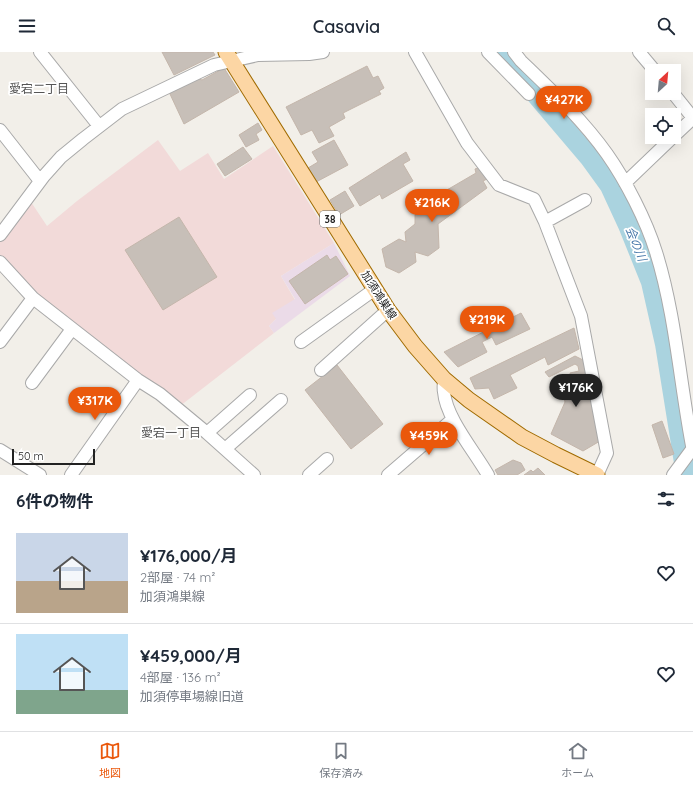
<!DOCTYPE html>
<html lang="ja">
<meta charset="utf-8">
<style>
:root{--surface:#fff;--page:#f2f2f3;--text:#1f2937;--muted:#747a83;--line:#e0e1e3;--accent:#ea580c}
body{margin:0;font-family:Quicksand,"Noto Sans JP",sans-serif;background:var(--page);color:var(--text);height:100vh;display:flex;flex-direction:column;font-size:15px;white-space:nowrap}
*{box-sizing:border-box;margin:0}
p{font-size:13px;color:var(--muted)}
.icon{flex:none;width:22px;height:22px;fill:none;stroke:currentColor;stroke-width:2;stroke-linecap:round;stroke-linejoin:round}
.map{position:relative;height:423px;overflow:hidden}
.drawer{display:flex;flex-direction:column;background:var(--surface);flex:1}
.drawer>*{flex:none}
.needle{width:26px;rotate:26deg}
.tools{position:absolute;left:645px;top:12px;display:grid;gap:8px}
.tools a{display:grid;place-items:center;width:36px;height:36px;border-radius:0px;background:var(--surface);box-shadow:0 4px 16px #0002;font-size:20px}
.scale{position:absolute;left:12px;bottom:10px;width:83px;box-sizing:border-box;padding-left:4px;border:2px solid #222;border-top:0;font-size:11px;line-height:14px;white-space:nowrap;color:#222;-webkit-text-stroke:3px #fff;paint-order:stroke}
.price{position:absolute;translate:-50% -34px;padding:0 9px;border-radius:14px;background:var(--accent);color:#fff;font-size:13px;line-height:26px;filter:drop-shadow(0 1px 2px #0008)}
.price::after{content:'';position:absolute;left:50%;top:24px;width:12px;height:9px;margin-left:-6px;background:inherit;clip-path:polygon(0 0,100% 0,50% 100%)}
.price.current{background:#222;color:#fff}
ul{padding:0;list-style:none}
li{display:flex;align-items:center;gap:12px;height:100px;padding:0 16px}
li+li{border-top:1px solid var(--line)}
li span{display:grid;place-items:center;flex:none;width:112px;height:80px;border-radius:0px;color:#555}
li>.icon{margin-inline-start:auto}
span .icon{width:48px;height:48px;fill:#fffc;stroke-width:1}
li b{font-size:17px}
h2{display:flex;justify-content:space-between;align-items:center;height:48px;padding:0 16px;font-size:17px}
header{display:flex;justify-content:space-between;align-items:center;height:52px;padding:0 16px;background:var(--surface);font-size:18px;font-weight:600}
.dock{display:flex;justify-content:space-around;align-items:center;height:56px;border-top:1px solid var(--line);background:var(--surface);font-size:11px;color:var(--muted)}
.dock a{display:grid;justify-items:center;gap:2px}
.dock .current{color:var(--accent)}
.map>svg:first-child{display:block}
.commercial{fill:#f2dad9}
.industrial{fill:#ebdbe8}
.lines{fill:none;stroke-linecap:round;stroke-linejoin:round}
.river{stroke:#aad3df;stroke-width:20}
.building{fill:#c7bfb8;stroke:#c4b6ab}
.minor-casing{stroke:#a9a9a9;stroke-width:14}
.major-casing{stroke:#a06b00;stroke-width:17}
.minor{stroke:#fff;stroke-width:12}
.major{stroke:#fcd6a4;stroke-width:15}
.labels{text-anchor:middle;stroke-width:3.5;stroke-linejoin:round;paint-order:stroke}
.shield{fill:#fff;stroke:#646464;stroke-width:1}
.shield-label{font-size:10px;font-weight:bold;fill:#222}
.street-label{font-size:11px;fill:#222;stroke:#fff}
.neighbourhood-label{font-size:12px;fill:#555;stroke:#fff}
.water-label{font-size:12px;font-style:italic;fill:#4a7aab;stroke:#fff}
</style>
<header><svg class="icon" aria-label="menu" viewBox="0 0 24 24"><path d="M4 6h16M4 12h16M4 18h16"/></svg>Casavia<svg class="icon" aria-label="search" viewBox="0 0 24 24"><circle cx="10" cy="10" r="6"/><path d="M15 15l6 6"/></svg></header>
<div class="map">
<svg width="693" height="423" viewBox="0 0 693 423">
<rect width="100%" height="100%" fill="#f2efe9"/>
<path class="commercial" d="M158,88L180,119L208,101L224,127L273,94L334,191L281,224L295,248L269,274L274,281L180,354L30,238L0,205V190L29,147L47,174L77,149Z"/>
<path class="industrial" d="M334,191L350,224L274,281L269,274L276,267L272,261L295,247L281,224Z"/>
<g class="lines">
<path class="river" d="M500,0L589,105L610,134L628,173L651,230L665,292L686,423"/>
</g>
<path class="building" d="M162,0H213L215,3L174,23Z
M367,14L373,26L378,24L384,36L379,39L381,42L343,61L345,66L329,75L334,84L319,91L312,78L301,83L286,55Z
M224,16L239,40L184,72L170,42L173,37L197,26L202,28Z
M258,71L262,78L256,82L259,88L246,95L239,83Z
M334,88L348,113L316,130L308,116L318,110L312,100Z
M243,95L252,107L225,124L217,112Z
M406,100L410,108L403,112L413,129L382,147L380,142L360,154L349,136Z
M480,115L487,127L483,129L487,136L438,172L439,196L428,204L415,200L416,210L399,221L386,215L382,197L399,187L406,190L405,180L415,172V163L431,153L428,149L476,121L475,117Z
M345,139L354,154L339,163L330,148Z
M179,165L217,225L163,258L125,198Z
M327,203L330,208L336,204L348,222L305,252L289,229Z
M521,261L530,277L496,293L492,285L482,290L487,300L458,315L444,300Z
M574,276L579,297L548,313L545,305L510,323L517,336L494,347L489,336L475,337L470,326Z
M575,304L585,309L600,389L583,399L551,382L565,350L561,331L571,329L570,321L579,319L578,314L575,312L549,325L545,320Z
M337,313L383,372L351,397L305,338Z
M662,369L674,402L663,406L652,373Z
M513,408L521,411L525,418L517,423H498L495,418Z
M538,416L545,423H524L531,418L533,420Z"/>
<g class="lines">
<defs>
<path id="minor" d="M40,0L99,74
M415,0L467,91L499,133L534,147L545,170L585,148
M488,0L529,42
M514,0L521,9C551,38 582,67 607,102C626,129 646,168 656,200C676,264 680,333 693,399
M639,0L655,19
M673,41L693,66
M0,78L40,129
M674,84L693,66
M625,131L673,85
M545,170L581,264L607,401L597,423
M0,183L44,124L61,105L83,87L122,57L214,13L258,3L309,2L323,0
M0,210L33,246L138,328L160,342L207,381L254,423
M0,290L33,246
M301,290L375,237
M321,318L388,258
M444,327C444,332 443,336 444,340C446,366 475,400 488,423
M32,331L72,277
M207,381L250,343
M225,397L281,348
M0,398L40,423
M71,423L138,328
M309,423L327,407
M388,423L453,367
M673,423L693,396"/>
<path id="major" d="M226,0L388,258L415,294L444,327L469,348L522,385L556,403L597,423"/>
</defs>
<use href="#minor" class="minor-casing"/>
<use href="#major" class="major-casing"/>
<use href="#minor" class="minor"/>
<use href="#major" class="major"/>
</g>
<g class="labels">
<rect class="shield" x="320" y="159" width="20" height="16" rx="3"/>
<g class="shield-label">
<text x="330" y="171">38</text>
</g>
<g class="street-label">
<text transform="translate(379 243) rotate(57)" y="4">加須鴻巣線</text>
</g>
<g class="neighbourhood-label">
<text x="39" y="41">愛宕二丁目</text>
<text x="171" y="385">愛宕一丁目</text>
</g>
<g class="water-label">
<text transform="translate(636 192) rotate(68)" y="4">会の川</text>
</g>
</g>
</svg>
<div class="tools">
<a><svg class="needle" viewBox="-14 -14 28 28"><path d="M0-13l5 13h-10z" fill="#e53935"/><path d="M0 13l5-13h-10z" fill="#747a83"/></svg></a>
<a><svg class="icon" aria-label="locate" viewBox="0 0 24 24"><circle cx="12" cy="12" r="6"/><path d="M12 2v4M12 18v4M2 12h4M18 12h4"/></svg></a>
</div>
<div class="scale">50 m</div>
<b class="price" style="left:564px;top:68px">¥427K</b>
<b class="price" style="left:432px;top:171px">¥216K</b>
<b class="price" style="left:487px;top:288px">¥219K</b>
<b class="price current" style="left:576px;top:356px">¥176K</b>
<b class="price" style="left:95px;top:369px">¥317K</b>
<b class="price" style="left:429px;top:404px">¥459K</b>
</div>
<section class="drawer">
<h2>6件の物件<svg class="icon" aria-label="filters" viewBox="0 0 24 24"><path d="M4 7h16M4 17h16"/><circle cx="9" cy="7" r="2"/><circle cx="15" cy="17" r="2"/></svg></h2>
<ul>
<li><span style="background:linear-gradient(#c9d6e8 60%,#b9a48a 0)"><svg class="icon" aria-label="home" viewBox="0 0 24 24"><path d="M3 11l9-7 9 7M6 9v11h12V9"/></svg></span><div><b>¥176,000/月</b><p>2部屋 · 74 m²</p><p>加須鴻巣線</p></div><svg class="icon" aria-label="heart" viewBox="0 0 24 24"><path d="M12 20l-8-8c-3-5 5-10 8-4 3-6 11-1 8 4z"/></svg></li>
<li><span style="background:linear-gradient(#bfe0f5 70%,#7fa58c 0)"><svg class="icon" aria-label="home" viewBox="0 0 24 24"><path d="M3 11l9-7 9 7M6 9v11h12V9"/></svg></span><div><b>¥459,000/月</b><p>4部屋 · 136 m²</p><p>加須停車場線旧道</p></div><svg class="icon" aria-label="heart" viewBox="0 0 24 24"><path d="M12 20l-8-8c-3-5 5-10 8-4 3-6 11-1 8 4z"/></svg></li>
</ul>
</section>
<nav class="dock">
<a class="current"><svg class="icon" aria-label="map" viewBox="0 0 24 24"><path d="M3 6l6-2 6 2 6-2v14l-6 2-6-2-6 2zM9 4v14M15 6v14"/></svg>地図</a>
<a><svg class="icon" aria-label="saved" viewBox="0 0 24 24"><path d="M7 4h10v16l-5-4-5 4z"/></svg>保存済み</a>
<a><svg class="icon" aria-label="home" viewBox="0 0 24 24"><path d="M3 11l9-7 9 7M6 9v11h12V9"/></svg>ホーム</a>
</nav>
